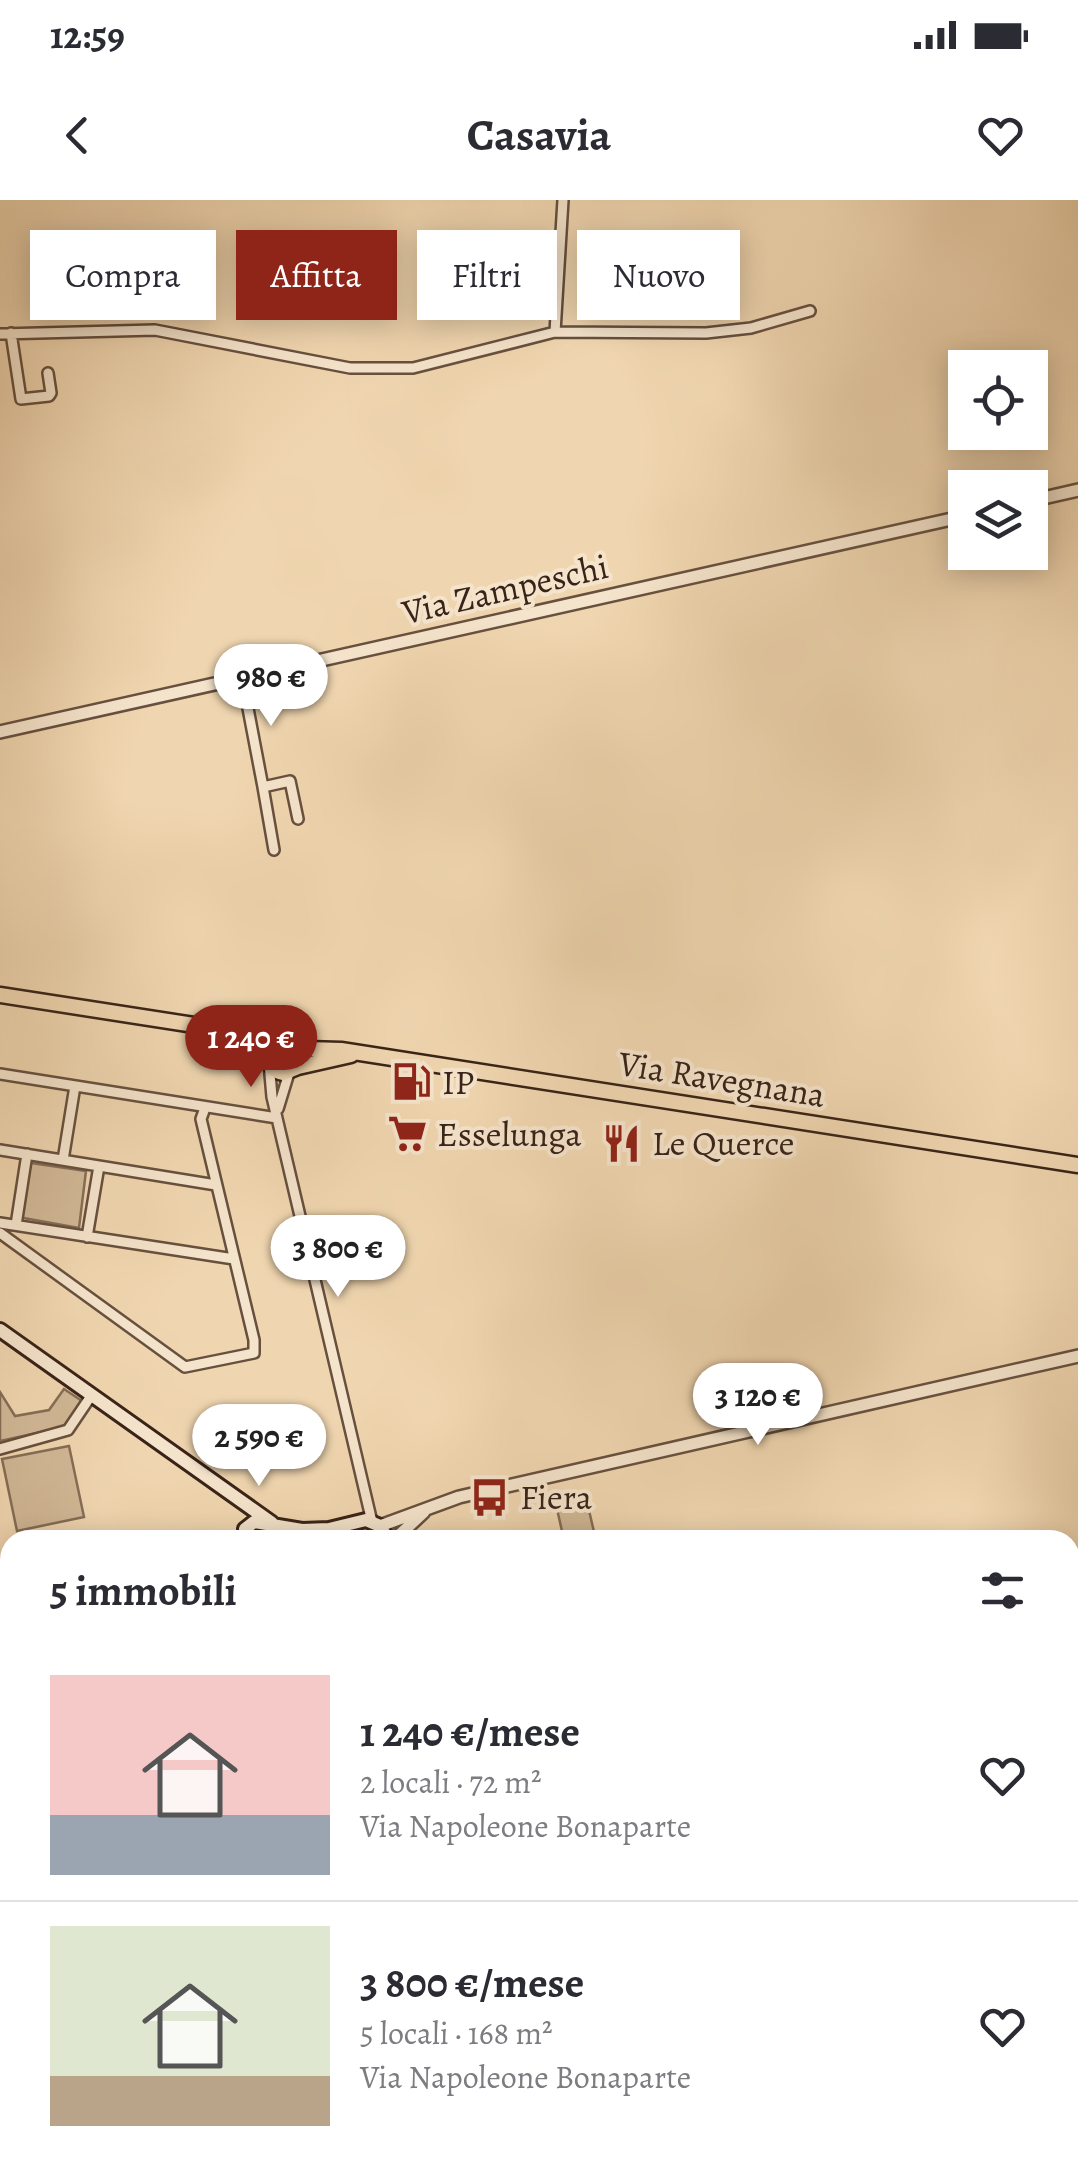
<!DOCTYPE html>
<html lang="it">
<meta charset="utf-8">
<style>
:root{--surface:#fff;--page:#f7f7f7;--text:#2b2b33;--muted:#7c7c81;--line:#e1e1e2;--accent:#8f2418}
body{margin:0;font-family:Alegreya,serif;background:var(--page);color:var(--text);height:100vh;display:flex;flex-direction:column;font-size:38px;white-space:nowrap}
*{box-sizing:border-box;margin:0}
p{font-size:32px;color:var(--muted)}
.icon{flex:none;width:55px;height:55px;fill:none;stroke:currentColor;stroke-width:2;stroke-linecap:round;stroke-linejoin:round}
.map{position:relative;flex:1;overflow:hidden}
.side{position:absolute;left:0px;top:1330px;width:1080px;height:640px;display:flex;flex-direction:column;background:var(--surface);border-radius:30px 30px 0 0;box-shadow:0 5px 25px #0003}
.side>*{flex:none}
.top-card{position:absolute;left:30px;top:30px;width:1020px;height:90px;display:flex;gap:20px}
.buttons{position:absolute;left:948px;top:150px;display:grid;gap:20px}
.buttons a{display:grid;place-items:center;width:100px;height:100px;border-radius:0px;background:var(--surface);box-shadow:0 5px 25px #0003;font-size:50px}
.price{position:absolute;translate:-50% -85px;padding:0 22px;border-radius:35px;background:#fff;color:#222;font-size:32px;line-height:65px;filter:drop-shadow(0 2px 5px #0008)}
.price::after{content:'';position:absolute;left:50%;top:60px;width:30px;height:22px;margin-left:-15px;background:inherit;clip-path:polygon(0 0,100% 0,50% 100%)}
.price.active{background:var(--accent);color:#fff}
ul{padding:0;list-style:none}
li{display:flex;align-items:center;gap:30px;height:250px;padding:0 50px}
li+li{border-top:2px solid var(--line)}
li span{display:grid;place-items:center;flex:none;width:280px;height:200px;border-radius:0px;color:#555}
li>.icon{margin-inline-start:auto}
span .icon{width:120px;height:120px;fill:#fffc;stroke-width:1}
li b{font-size:42px}
h2{display:flex;justify-content:space-between;align-items:center;height:120px;padding:0 50px;font-size:42px}
.tag{padding:0 35px;border-radius:0px;background:var(--surface);box-shadow:0 5px 25px #0003;font-size:35px;line-height:90px}
.tag.active{background:var(--accent);color:#fff}
.status{display:flex;justify-content:space-between;align-items:center;height:70px;padding:0 50px;background:var(--surface);direction:ltr}
.status svg{height:28px;fill:currentColor}
header{display:flex;justify-content:space-between;align-items:center;height:130px;padding:0 50px;background:var(--surface);font-size:45px;font-weight:700}
.map>svg:first-child{display:block}
.green{fill:#d1b896;stroke:#856e57;stroke-width:2.5}
.lines{fill:none;stroke-linecap:round;stroke-linejoin:round}
.minor-casing{stroke:#67503e;stroke-width:14}
.tertiary-casing{stroke:#67503e;stroke-width:16}
.secondary-casing{stroke:#392318;stroke-width:18}
.primary-casing{stroke:#392318;stroke-width:19}
.minor{stroke:#f5e4cc;stroke-width:9}
.tertiary{stroke:#f5e4cc;stroke-width:11}
.secondary{stroke:#f5e4cc;stroke-width:12}
.primary{stroke:#f0d6b0;stroke-width:14}
.labels{text-anchor:middle;stroke-width:8;stroke-linejoin:round;paint-order:stroke}
.street-label{font-size:35px;fill:#392318;stroke:#f5e4cc}
.poi-label{font-size:35px;fill:#392318;stroke:#f5e4cc;text-anchor:start}
</style>
<div class="status"><b>12:59</b><svg viewBox="0 0 49 12"><path d="M0 12V9h3v3zM5 12V6h3v6zM10 12V3h3v9zM15 12V0h3v12zM26 1h20v11H26zM47 4h2v5h-2z"/></svg></div>
<header><svg class="icon" aria-label="back" viewBox="0 0 24 24"><path d="M15 5l-7 7 7 7"/></svg>Casavia<svg class="icon" aria-label="heart" viewBox="0 0 24 24"><path d="M12 20l-8-8c-3-5 5-10 8-4 3-6 11-1 8 4z"/></svg></header>
<div class="map">
<svg width="1078" height="1970" viewBox="0 0 1078 1970">
<rect width="100%" height="100%" fill="#f0d6b0"/>
<filter id="stains"><feTurbulence type="fractalNoise" baseFrequency=".002" numOctaves="4"/><feColorMatrix values="0 0 0 0 .2 0 0 0 0 .09 0 0 0 0 .02 0 0 0 .5 -.17"/></filter>
<radialGradient id="worn" r=".72"><stop offset=".6" stop-color="#630" stop-opacity="0"/><stop offset="1" stop-color="#630" stop-opacity=".3"/></radialGradient>
<path class="green" d="M31,963L86,971L79,1028L18,1017Z
M64,1189L82,1201L64,1227L0,1241V1192L15,1216L49,1210Z
M69,1246L84,1317L17,1331L2,1259Z
M587,1302L595,1336L564,1340L557,1309Z"/>
<g class="lines">
<defs>
<path id="minor" d="M555,132L563,0
M11,133L21,199L49,196L51,193L48,173
M0,134L155,130L350,168H413L555,132L706,133L751,128L810,111
M242,477L263,587
M274,650L263,587L290,581L298,619
M269,863L272,897L372,1322
M0,874L277,918
M278,909L289,873
M0,950L216,985
M63,960L75,886
M0,1023L234,1059
M16,1025L27,954
M0,1033L185,1167L254,1153V1140L201,919L205,908
M87,1037L99,966
M0,1249L68,1230L91,1196
M1070,1647L1078,1646
M0,1840L10,1837
M1070,1922L1078,1920
M0,1936L10,1933
M58,1960L60,1970
M132,1960L135,1970
M439,1960L442,1970
M639,1970L674,1962
M865,1970L908,1960"/>
<path id="tertiary" d="M1030,301L1078,290
M0,532L965,316
M380,1326L459,1297L1078,1156
M394,1340L424,1312
M0,1402L10,1399"/>
<path id="secondary" d="M0,1130L272,1323
M245,1329L254,1322L302,1330L329,1329L366,1320L380,1326L388,1340
M1070,1901L1078,1907"/>
<path id="primary" d="M0,795L246,833L277,841
M297,844L301,858L298,867L283,873C266,869 263,852 277,841L287,840L307,849L341,850L1078,965
M298,867L351,855"/>
</defs>
<use href="#minor" class="minor-casing"/>
<use href="#tertiary" class="tertiary-casing"/>
<use href="#secondary" class="secondary-casing"/>
<use href="#primary" class="primary-casing"/>
<use href="#minor" class="minor"/>
<use href="#tertiary" class="tertiary"/>
<use href="#secondary" class="secondary"/>
<use href="#primary" class="primary"/>
</g>
<defs>
<symbol id="fuel-bare" viewBox="-9 -9 18 18"><path d="M-5.5-6h7V0h2V4h1.3V-2.5L3-4.5l.8-.8L6-3V5H2.5V1h-1V6h-7ZM-4.2-4.7v3.2H.2V-4.7Z" fill="#8f2418" stroke="#f5e4cc" stroke-width="2.5" paint-order="stroke"/></symbol>
<symbol id="supermarket-bare" viewBox="-9 -9 18 18"><path d="M-6-5.5h2.5l.6 2H6L4.5 2H-2.5L-4.4-4H-6ZM-1.5 3.2a1.3 1.3 0 1 0 .1 0ZM3 3.2a1.3 1.3 0 1 0 .1 0Z" fill="#8f2418" stroke="#f5e4cc" stroke-width="2.5" paint-order="stroke"/></symbol>
<symbol id="restaurant-bare" viewBox="-9 -9 18 18"><path d="M-5-6h1v4h1v-4h1v4h1v-4h1v5L-1.5 .5V6h-2V.5L-5-1ZM5-6V6H3V1.5H1.5Q1.5-4 5-6Z" fill="#8f2418" stroke="#f5e4cc" stroke-width="2.5" paint-order="stroke"/></symbol>
<symbol id="bus-bare" viewBox="-9 -9 18 18"><path d="M-5-6H5V4H4V6H2V4H-2V6H-4V4H-5ZM-3.5-4V0h7V-4ZM-3.5 1.2v1.5H-2V1.2ZM2 1.2v1.5H3.5V1.2Z" fill="#8f2418" stroke="#f5e4cc" stroke-width="2.5" paint-order="stroke"/></symbol>
</defs>
<g fill-rule="evenodd">
<use href="#fuel-bare" x="384" y="854" width="55" height="55"/>
<use href="#supermarket-bare" x="380" y="906" width="55" height="55"/>
<use href="#restaurant-bare" x="594" y="916" width="55" height="55"/>
<use href="#bus-bare" x="462" y="1270" width="55" height="55"/>
</g>
<g class="labels">
<g class="street-label">
<text transform="translate(505 389) rotate(-13)" y="12">Via Zampeschi</text>
<text transform="translate(722 879) rotate(9)" y="12">Via Ravegnana</text>
</g>
<g class="poi-label">
<text x="442" y="894">IP</text>
<text x="437" y="946">Esselunga</text>
<text x="652" y="955">Le Querce</text>
<text x="520" y="1309">Fiera</text>
</g>
</g>
<rect width="100%" height="100%" filter="url(#stains)"/>
<rect width="100%" height="100%" fill="url(#worn)"/>
</svg>
<div class="buttons">
<a><svg class="icon" aria-label="locate" viewBox="0 0 24 24"><circle cx="12" cy="12" r="6"/><path d="M12 2v4M12 18v4M2 12h4M18 12h4"/></svg></a>
<a><svg class="icon" aria-label="layers" viewBox="0 0 24 24"><path d="M12 4l9 5-9 5-9-5zM3 14l9 5 9-5"/></svg></a>
</div>
<b class="price" style="left:271px;top:529px">980 €</b>
<b class="price active" style="left:251px;top:890px">1 240 €</b>
<b class="price" style="left:338px;top:1100px">3 800 €</b>
<b class="price" style="left:758px;top:1248px">3 120 €</b>
<b class="price" style="left:259px;top:1289px">2 590 €</b>
<div class="top-card">
<a class="tag">Compra</a>
<a class="tag active">Affitta</a>
<a class="tag">Filtri</a>
<a class="tag">Nuovo</a>
</div>
<section class="side">
<h2>5 immobili<svg class="icon" aria-label="filters" viewBox="0 0 24 24"><path d="M4 7h16M4 17h16"/><circle cx="9" cy="7" r="2"/><circle cx="15" cy="17" r="2"/></svg></h2>
<ul>
<li><span style="background:linear-gradient(#f6c9c9 70%,#9aa5b1 0)"><svg class="icon" aria-label="home" viewBox="0 0 24 24"><path d="M3 11l9-7 9 7M6 9v11h12V9"/></svg></span><div><b>1 240 €/mese</b><p>2 locali · 72 m²</p><p>Via Napoleone Bonaparte</p></div><svg class="icon" aria-label="heart" viewBox="0 0 24 24"><path d="M12 20l-8-8c-3-5 5-10 8-4 3-6 11-1 8 4z"/></svg></li>
<li><span style="background:linear-gradient(#dfe7d0 75%,#b9a48a 0)"><svg class="icon" aria-label="home" viewBox="0 0 24 24"><path d="M3 11l9-7 9 7M6 9v11h12V9"/></svg></span><div><b>3 800 €/mese</b><p>5 locali · 168 m²</p><p>Via Napoleone Bonaparte</p></div><svg class="icon" aria-label="heart" viewBox="0 0 24 24"><path d="M12 20l-8-8c-3-5 5-10 8-4 3-6 11-1 8 4z"/></svg></li>
</ul>
</section>
</div>
